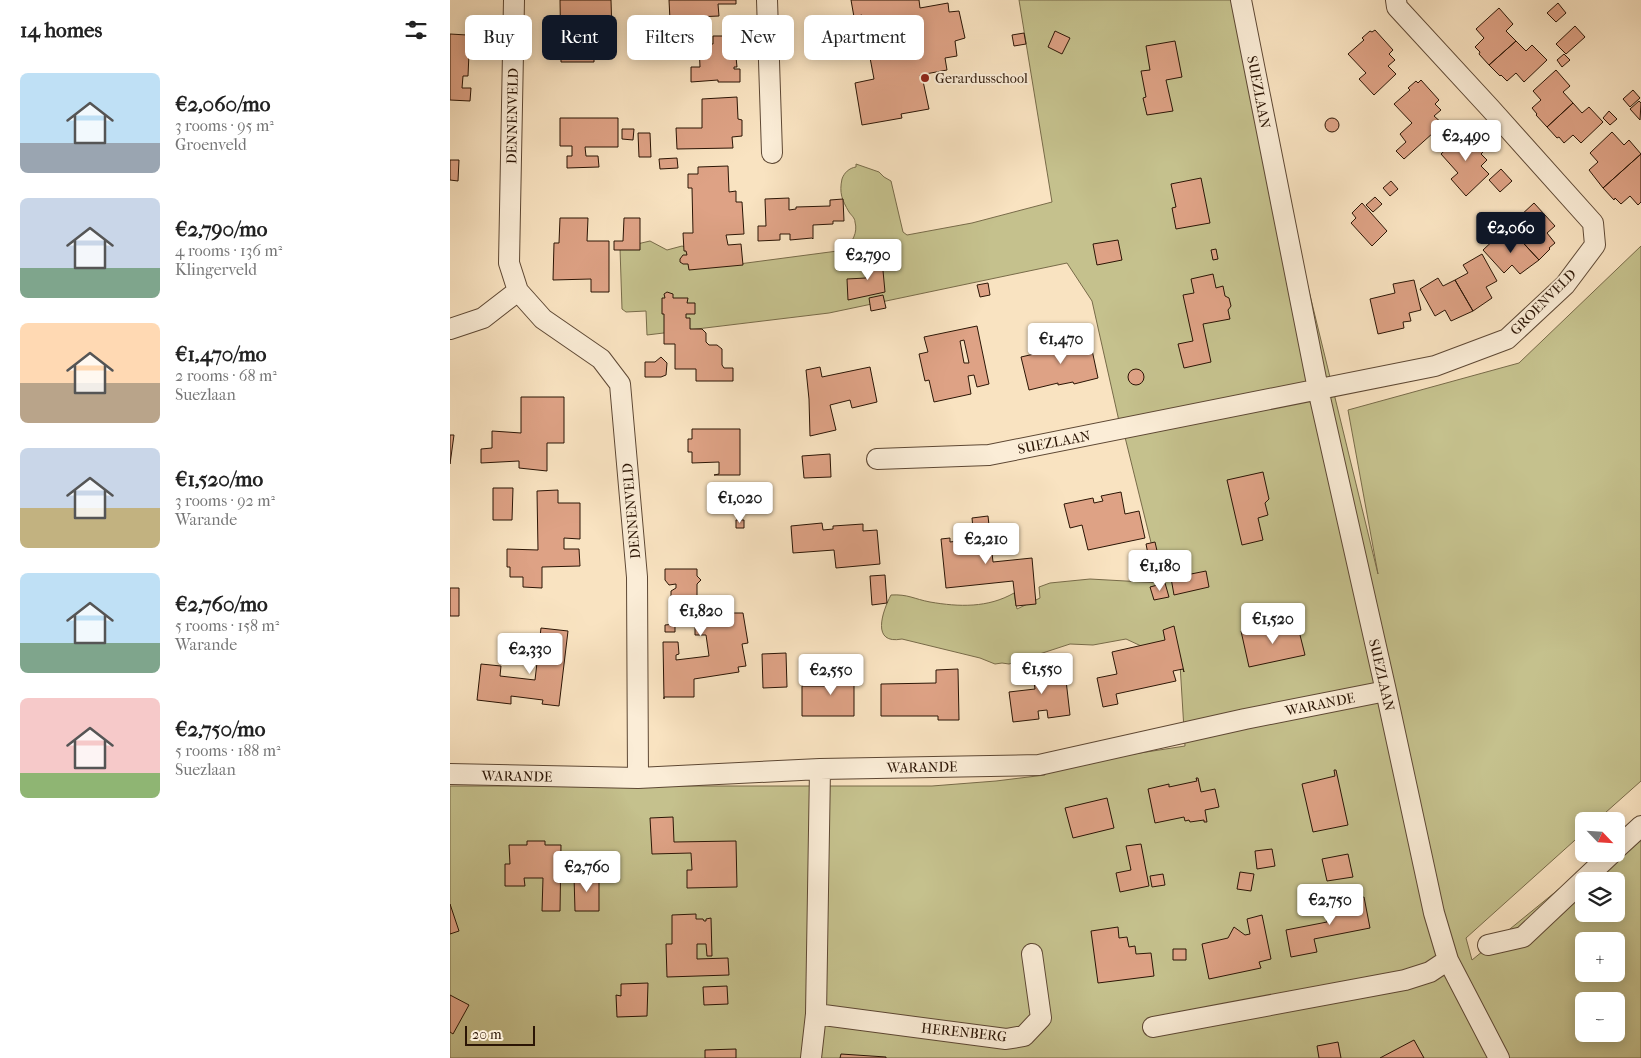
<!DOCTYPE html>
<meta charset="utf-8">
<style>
:root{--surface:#fff;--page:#f2f2f2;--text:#222;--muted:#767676;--accent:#111827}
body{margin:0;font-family:"IM FELL French Canon",serif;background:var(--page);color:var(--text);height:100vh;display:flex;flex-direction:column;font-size:19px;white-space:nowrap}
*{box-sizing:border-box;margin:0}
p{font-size:16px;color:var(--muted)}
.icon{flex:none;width:28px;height:28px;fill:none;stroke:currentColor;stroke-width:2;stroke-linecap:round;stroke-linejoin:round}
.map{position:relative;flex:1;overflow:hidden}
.drawer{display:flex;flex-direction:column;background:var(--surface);width:450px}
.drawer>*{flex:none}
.hud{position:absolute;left:15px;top:15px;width:475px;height:45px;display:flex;gap:10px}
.needle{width:32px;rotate:115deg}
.controls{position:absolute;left:1125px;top:812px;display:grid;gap:10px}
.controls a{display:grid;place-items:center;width:50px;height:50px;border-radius:8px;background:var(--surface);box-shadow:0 2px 12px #0003;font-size:25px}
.scale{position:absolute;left:15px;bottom:12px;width:70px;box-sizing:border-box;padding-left:5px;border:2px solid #2b1505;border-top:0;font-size:14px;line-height:18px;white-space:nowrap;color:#2b1505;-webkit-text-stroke:4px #fbedd7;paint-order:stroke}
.price{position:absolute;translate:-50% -42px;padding:0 11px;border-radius:5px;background:#fff;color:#222;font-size:16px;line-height:32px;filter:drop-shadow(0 1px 2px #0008)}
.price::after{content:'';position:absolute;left:50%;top:30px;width:15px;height:11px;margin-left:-8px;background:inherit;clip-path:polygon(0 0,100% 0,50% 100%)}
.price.selected{background:var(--accent);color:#fff}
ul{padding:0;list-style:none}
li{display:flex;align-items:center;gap:15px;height:125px;padding:0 20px}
li span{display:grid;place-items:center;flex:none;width:140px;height:100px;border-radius:8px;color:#555}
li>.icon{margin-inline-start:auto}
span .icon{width:60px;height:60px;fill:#fffc;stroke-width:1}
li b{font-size:21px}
h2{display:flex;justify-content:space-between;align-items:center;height:60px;padding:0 20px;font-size:21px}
.tag{padding:0 18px;border-radius:8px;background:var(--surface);box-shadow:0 2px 12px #0003;font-size:18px;line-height:45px}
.tag.selected{background:var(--accent);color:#fff}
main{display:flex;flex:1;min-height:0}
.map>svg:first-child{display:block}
.green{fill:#c5c18d;stroke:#786b49;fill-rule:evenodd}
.building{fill:#dea285;stroke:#2b1505;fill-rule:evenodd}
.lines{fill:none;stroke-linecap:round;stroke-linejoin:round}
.street-casing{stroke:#5e4834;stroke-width:22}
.street{stroke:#fbedd7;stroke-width:20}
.poi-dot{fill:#8f2418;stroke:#fbedd7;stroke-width:2}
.labels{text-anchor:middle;stroke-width:4;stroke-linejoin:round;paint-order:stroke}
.poi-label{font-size:14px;fill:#2b1505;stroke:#fbedd7;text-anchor:start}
.street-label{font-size:14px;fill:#2b1505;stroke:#fbedd7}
</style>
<main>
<section class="drawer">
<h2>14 homes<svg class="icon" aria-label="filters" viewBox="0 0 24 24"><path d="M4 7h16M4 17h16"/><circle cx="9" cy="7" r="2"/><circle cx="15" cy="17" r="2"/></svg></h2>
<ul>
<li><span style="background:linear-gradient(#bfe0f5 70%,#9aa5b1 0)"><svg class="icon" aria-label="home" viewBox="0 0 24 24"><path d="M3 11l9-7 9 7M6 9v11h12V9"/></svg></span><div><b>€2,060/mo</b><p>3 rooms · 95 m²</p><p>Groenveld</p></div></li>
<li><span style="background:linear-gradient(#c9d6e8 70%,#7fa58c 0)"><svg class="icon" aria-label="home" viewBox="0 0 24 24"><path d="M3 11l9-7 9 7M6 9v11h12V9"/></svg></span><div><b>€2,790/mo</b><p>4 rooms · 136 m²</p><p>Klingerveld</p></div></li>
<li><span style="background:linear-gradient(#ffd9b3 60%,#b9a48a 0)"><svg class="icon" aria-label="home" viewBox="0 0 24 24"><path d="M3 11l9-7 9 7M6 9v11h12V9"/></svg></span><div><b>€1,470/mo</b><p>2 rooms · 68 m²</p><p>Suezlaan</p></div></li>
<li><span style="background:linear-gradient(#c9d6e8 60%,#c2b280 0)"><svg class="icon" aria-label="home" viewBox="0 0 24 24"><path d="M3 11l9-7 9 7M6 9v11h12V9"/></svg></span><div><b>€1,520/mo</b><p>3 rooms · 92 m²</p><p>Warande</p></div></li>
<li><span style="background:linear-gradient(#bfe0f5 70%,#7fa58c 0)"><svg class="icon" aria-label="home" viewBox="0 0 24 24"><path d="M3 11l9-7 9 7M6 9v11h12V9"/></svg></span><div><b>€2,760/mo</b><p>5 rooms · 158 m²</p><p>Warande</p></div></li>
<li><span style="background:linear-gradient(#f6c9c9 75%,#8fb573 0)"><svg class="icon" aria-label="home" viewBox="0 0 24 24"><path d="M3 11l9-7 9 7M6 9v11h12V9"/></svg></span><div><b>€2,750/mo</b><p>5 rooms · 188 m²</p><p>Suezlaan</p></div></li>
</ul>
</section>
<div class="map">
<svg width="1191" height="1058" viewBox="0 0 1191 1058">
<rect width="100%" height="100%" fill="#f9e3c1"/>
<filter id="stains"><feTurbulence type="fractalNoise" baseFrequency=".004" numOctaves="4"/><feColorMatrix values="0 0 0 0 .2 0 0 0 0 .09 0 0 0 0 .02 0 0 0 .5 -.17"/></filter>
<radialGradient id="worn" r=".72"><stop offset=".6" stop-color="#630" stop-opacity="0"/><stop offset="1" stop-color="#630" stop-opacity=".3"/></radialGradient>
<path class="green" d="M569,0H788L928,574L898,410L1069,363L1191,246V781L1146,821H1134V832L1016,938L1022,960L1191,822V1058H0V786H482L546,781L595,775L600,767L735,746L730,664L676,639L643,645L620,644L559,664L552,663L545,664L530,658L452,639C421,645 432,612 441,595C458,594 464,599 480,602C509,607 538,608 564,593L567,609L590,598L589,587L600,583L640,579L711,583L671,421H669L642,301L617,263L379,313L197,335L196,311L176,312L172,309L170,248L200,241L217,250L232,246L289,264L395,250C402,242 408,233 405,222C405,218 401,215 399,212C392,200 389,193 392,179C394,173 399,168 406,167V164L429,172L434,177L441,181L453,232L457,235L522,223L602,202ZM1134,881H1166V914H1134ZM1134,941H1166V974H1134ZM1134,1001H1166V1034H1134Z"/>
<path class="building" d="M110,0H161L162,34L133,35V49H144V62H111Z
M219,0H286V4H268L269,16L246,17L247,19L220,20Z
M401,0H469L470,8L498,3L499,12L509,11L515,38L505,41L507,56L495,58L497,70L470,75L472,82L473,81L479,109L451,114L452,118L412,125L405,83L424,79L412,15L404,17Z
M1108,3L1116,13L1106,22L1097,13Z
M1049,8L1063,24L1056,31L1066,41L1039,65L1029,54L1030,52L1025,47L1034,38L1026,29Z
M1125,26L1135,37L1116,54L1106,44Z
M925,30L943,50L939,54L945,60L938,66L946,74L924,95L909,79L916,73L898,54L914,40L912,38L920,31L922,32Z
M605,31L620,38L612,54L598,47Z
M574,33L576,44L564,46L562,35Z
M0,34L17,35L16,52L19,53L18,76H13L12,88H21L20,101L0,100Z
M263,36H273V47H283L284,57H286L287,67H284V69H290V82H268V80L241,82V67H250L249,44H263Z
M725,41L732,77L716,80L723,111L697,115L693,98L696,97L691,71L700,70L696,46Z
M1066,41L1076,51L1082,45L1097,60L1074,82L1066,73L1057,81L1051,75L1050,76L1039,65Z
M1114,54L1120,60L1112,67L1107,60Z
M1106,70L1120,86L1113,92L1123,103L1097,127L1086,115L1087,114L1082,108L1091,100L1083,91Z
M971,80L989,100L985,104L991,110L984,116L993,124L954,159L946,151L956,142L950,134L962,123L944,104L960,90L958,88L966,81L968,83Z
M1183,90L1190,98L1180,107L1173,99Z
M287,97L288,119L292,120V136L282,137L283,148L227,149L226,128H252V99Z
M1189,101L1191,103L1190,120L1180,109Z
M1123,103L1132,113L1139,107L1153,122L1131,143L1123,135L1114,143L1109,137L1107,138L1097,127Z
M1159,111L1167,119L1160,125L1153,118Z
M110,118H168V147H135L136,156H148L149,167L117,168V156H122V146H110Z
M875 125a7 7 0 1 1 14 0a7 7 0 1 1-14 0Z
M172,129H184L183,140L172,139Z
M1017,130L1035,150L1031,154L1037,160L1031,166L1039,174L1016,196L1001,179L1008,173L991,154L1006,140L1005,138L1012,131L1014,133Z
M1162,132L1174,145L1179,140L1191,154L1153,188L1139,170L1148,162L1140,153Z
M188,133H200L201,157H189Z
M1191,154V202L1188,205L1180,196L1171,204L1165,198L1164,200L1153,188Z
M227,158L228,168L210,169L209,159Z
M0,160H9L8,181L0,180Z
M278,166L279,192L286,191V202H292L294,234L276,235L278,245L291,244L293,265L239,270L238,264H233L230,262V259L233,255H237L236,251H234L233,233H243L242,188H238V174H248V167Z
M1051,169L1062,181L1050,192L1039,180Z
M751,178L760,223L726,229L722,208L726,207L721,184Z
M941,181L948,189L940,196L933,188Z
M925,197L932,204L923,212L916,205Z
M339,198V210L346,209V207L380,206V200L393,199L394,221H383V224L363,225V239L362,238L340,240V234H330V240L308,241V226H316L315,199Z
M912,203L937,231L922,246L901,223L906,218L902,213Z
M1084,203L1105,226L1097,233L1105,243L1099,248L1100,249L1089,260L1065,234L1075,224L1069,217Z
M110,218H138L137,241H159V292H141V279L103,280L104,243H109Z
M174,218H190V250H164V241H173Z
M1065,234L1089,260L1070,274L1062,265L1054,273L1033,250L1048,236L1054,243Z
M668,240L672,260L647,265L643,244Z
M766,249L768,259L763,260L761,250Z
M1032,254L1047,281L1036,287L1042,298L1023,311L1005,280L1018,273L1013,265Z
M432,260L435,292L398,300L397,279L416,278L414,261Z
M763,274L766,288L773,286L775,296L779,298L781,306L778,310L780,319L753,324L761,362L734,368L728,344L743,341L733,295L744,293L741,279Z
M988,278L993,286L1005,280L1023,311L1001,321L995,310L985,316L970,289Z
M964,280L971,310L959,313L961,321L953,322L954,328L928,334L920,299L945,293L943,284Z
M538,283L540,295L530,297L527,285Z
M217,292L223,294V298H238L237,303H245V314H236V318H240V329H252L256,333V342L259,345H267L272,349V365L274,368H283V381H246V369H225V344H214V314H212V298H215L214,294Z
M433,295L436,308L421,311L419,298Z
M527,326L539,384L527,387L524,375L518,376L521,394L484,402L479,380L475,381L469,354L478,352L474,337ZM514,340L519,363H514L510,341Z
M639,336L648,378L624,384L623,382L608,385V383L579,390L571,357L615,347L613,342Z
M211,357L217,363L216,375L211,377H195V362H205Z
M370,367L372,377L420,367L427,402L402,408L400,400L380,405L386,430L360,436L359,399L356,370Z
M678 377a8 8 0 1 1 16 0a8 8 0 1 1-16 0Z
M71,397H114V443H97V471L69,468V461L31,463V449L42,448V431L71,433Z
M242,429H290V475H264L269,474V462L242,463V452H238V439H242Z
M0,435H4L0,464Z
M380,454L381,477L354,478L352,456Z
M813,472L819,499L815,503L818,515L808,518L813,540L792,545L777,480Z
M43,488H63L62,520H43Z
M108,490V503H130V539L114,538V549H129L130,566L92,567V588L73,587V577H60V567H57V549L88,550L87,491Z
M671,492L675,514L689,511L695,538L638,550L632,525L620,528L614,504L643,498L644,503L653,501L651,496Z
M295,496H307V511H295Z
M538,516L543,562L582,558L586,604L566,606L563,581L496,588L491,539L500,538V542L524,539L522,518Z
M286,520H294V528H286Z
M372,523L373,530L383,529V526L413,524V531L427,530L430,564L386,568L384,550L343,553L341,526Z
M705,542L713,577L703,580L696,544Z
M215,569H247V576L251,580L247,584V599H254L255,606L278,602L280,613H293L298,643L292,644L296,666L288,667L289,672L244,679V697H214V699L213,642H228L229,654L226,655V660L259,656L256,635H245V622L226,621L228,610H224L221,607V591L226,588V584L219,585L215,580Z
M756,571L759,587L724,595L721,578Z
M435,575L437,603L422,605L420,576Z
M715,583L719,597L704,600L700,587Z
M0,588H9V616H0Z
M847,623L855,655L799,667L791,631L804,628L805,632Z
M225,624V632H215V625Z
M724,626L734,672L733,669L723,671L726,681L666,694L668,704L653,707L647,678L667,674L662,652L715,640L713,630Z
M91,628L118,631L109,706L92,704L93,700L61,696V704L27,700L31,664L51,666L50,676L85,680Z
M336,653L337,687L313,688L312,654Z
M614,663L620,715L598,718L597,710L588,711L589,719L563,722L559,692L585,689L582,667Z
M385,664H404V716H352V686H385Z
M508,669L509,720H488V716H431V684L486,683V670Z
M884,770H886L898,825L863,832L852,784L885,776Z
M746,778H748L751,792L765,789L769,807L755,810L757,822H754V820L740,822L739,820L735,821L734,817L705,823L698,789L719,784V787L747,781Z
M657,798L664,828L623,838L615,808Z
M223,817L224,842L286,841L287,887L237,888V870H242L241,853L202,854L200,818Z
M77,841H95V845H111L110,911H92L93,878H74L75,886H55V864H60L59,845H77Z
M691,844L699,886L670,892L666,873L681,870L676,846Z
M822,849L825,866L807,869L805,851Z
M898,854L903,877L877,881L872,859Z
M790,872L804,874L801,891L787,889Z
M713,874L715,885L702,887L700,876Z
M124,876H149V911H125Z
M914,897L920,928L864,939L867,952L841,957L836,930L877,922L874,905Z
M0,904L9,931L0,934Z
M246,914V919H253L254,921H256V919L261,918L262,956H257L256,944H247V959L278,958L279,975L217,977L216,944H222V915Z
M812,915L821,959L809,962L811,968L759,979L752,944L778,938L784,927L795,935L800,934L797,919Z
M668,927L669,938L677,937L679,947L685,946L686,954L701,953L704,976L648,983L641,931Z
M723,949H736V960H723Z
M198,983L197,1016L167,1017L166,995L171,996V984Z
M277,986L278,1004L254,1005L253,987Z
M0,995L19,1005L3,1034L0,1032Z
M964,1040L974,1058H930Z
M888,1042L891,1058H869L867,1046Z
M286,1049V1058H255V1050Z
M391,1054L436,1057V1058H390Z"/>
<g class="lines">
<defs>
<path id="street" d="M64,0L59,263L68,291L93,319L151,359L170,384L187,577L188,778
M317,0L322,153
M791,0L868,389L936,691L984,913L998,960L1049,1058
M0,329L33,318L68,291
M427,459L539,455L985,366L1057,339L1115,285L1145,245L1143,223L1040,108L947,7L946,0
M0,774L188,778L370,769L589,765L795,719L936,691
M1166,849L1191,826
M1038,945L1073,937L1161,854
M366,1014L556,1039L574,1036L591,1018L582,954
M703,1027L955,980L980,972L998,960
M361,1058L366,1014L370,769"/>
</defs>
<use href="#street" class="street-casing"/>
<use href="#street" class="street"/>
</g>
<circle class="poi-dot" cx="475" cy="78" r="5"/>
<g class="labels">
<g class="poi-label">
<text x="485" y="83">Gerardusschool</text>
</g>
<g class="street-label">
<text transform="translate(809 92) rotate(79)" y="5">SUEZLAAN</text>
<text transform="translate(62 116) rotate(-89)" y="5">DENNENVELD</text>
<text transform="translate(1093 302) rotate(-45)" y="5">GROENVELD</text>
<text transform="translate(604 442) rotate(-11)" y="5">SUEZLAAN</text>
<text transform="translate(181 511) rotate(-95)" y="5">DENNENVELD</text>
<text transform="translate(932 675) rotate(77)" y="5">SUEZLAAN</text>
<text transform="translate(870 704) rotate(-11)" y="5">WARANDE</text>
<text transform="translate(472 767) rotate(-1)" y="5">WARANDE</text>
<text transform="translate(67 776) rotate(1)" y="5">WARANDE</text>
<text transform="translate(514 1032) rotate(6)" y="5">HERENBERG</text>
</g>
</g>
<rect width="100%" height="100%" filter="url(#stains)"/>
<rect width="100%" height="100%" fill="url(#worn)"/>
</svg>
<div class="controls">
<a><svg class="needle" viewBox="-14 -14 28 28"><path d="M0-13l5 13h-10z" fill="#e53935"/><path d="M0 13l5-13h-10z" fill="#767676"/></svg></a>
<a><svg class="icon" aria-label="layers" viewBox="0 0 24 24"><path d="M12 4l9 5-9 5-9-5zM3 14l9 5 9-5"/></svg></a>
<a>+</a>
<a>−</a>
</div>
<div class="scale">20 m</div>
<b class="price" style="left:1016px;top:162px">€2,490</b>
<b class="price selected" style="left:1061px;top:254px">€2,060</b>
<b class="price" style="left:418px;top:281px">€2,790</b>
<b class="price" style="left:611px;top:365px">€1,470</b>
<b class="price" style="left:290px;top:524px">€1,020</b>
<b class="price" style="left:536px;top:565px">€2,210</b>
<b class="price" style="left:710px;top:592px">€1,180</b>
<b class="price" style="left:251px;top:637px">€1,820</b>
<b class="price" style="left:823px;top:645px">€1,520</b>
<b class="price" style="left:80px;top:675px">€2,330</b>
<b class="price" style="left:592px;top:695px">€1,550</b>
<b class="price" style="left:381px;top:696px">€2,550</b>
<b class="price" style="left:137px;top:893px">€2,760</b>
<b class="price" style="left:880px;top:926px">€2,750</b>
<div class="hud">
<a class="tag">Buy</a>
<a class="tag selected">Rent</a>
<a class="tag">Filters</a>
<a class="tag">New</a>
<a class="tag">Apartment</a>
</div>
</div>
</main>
